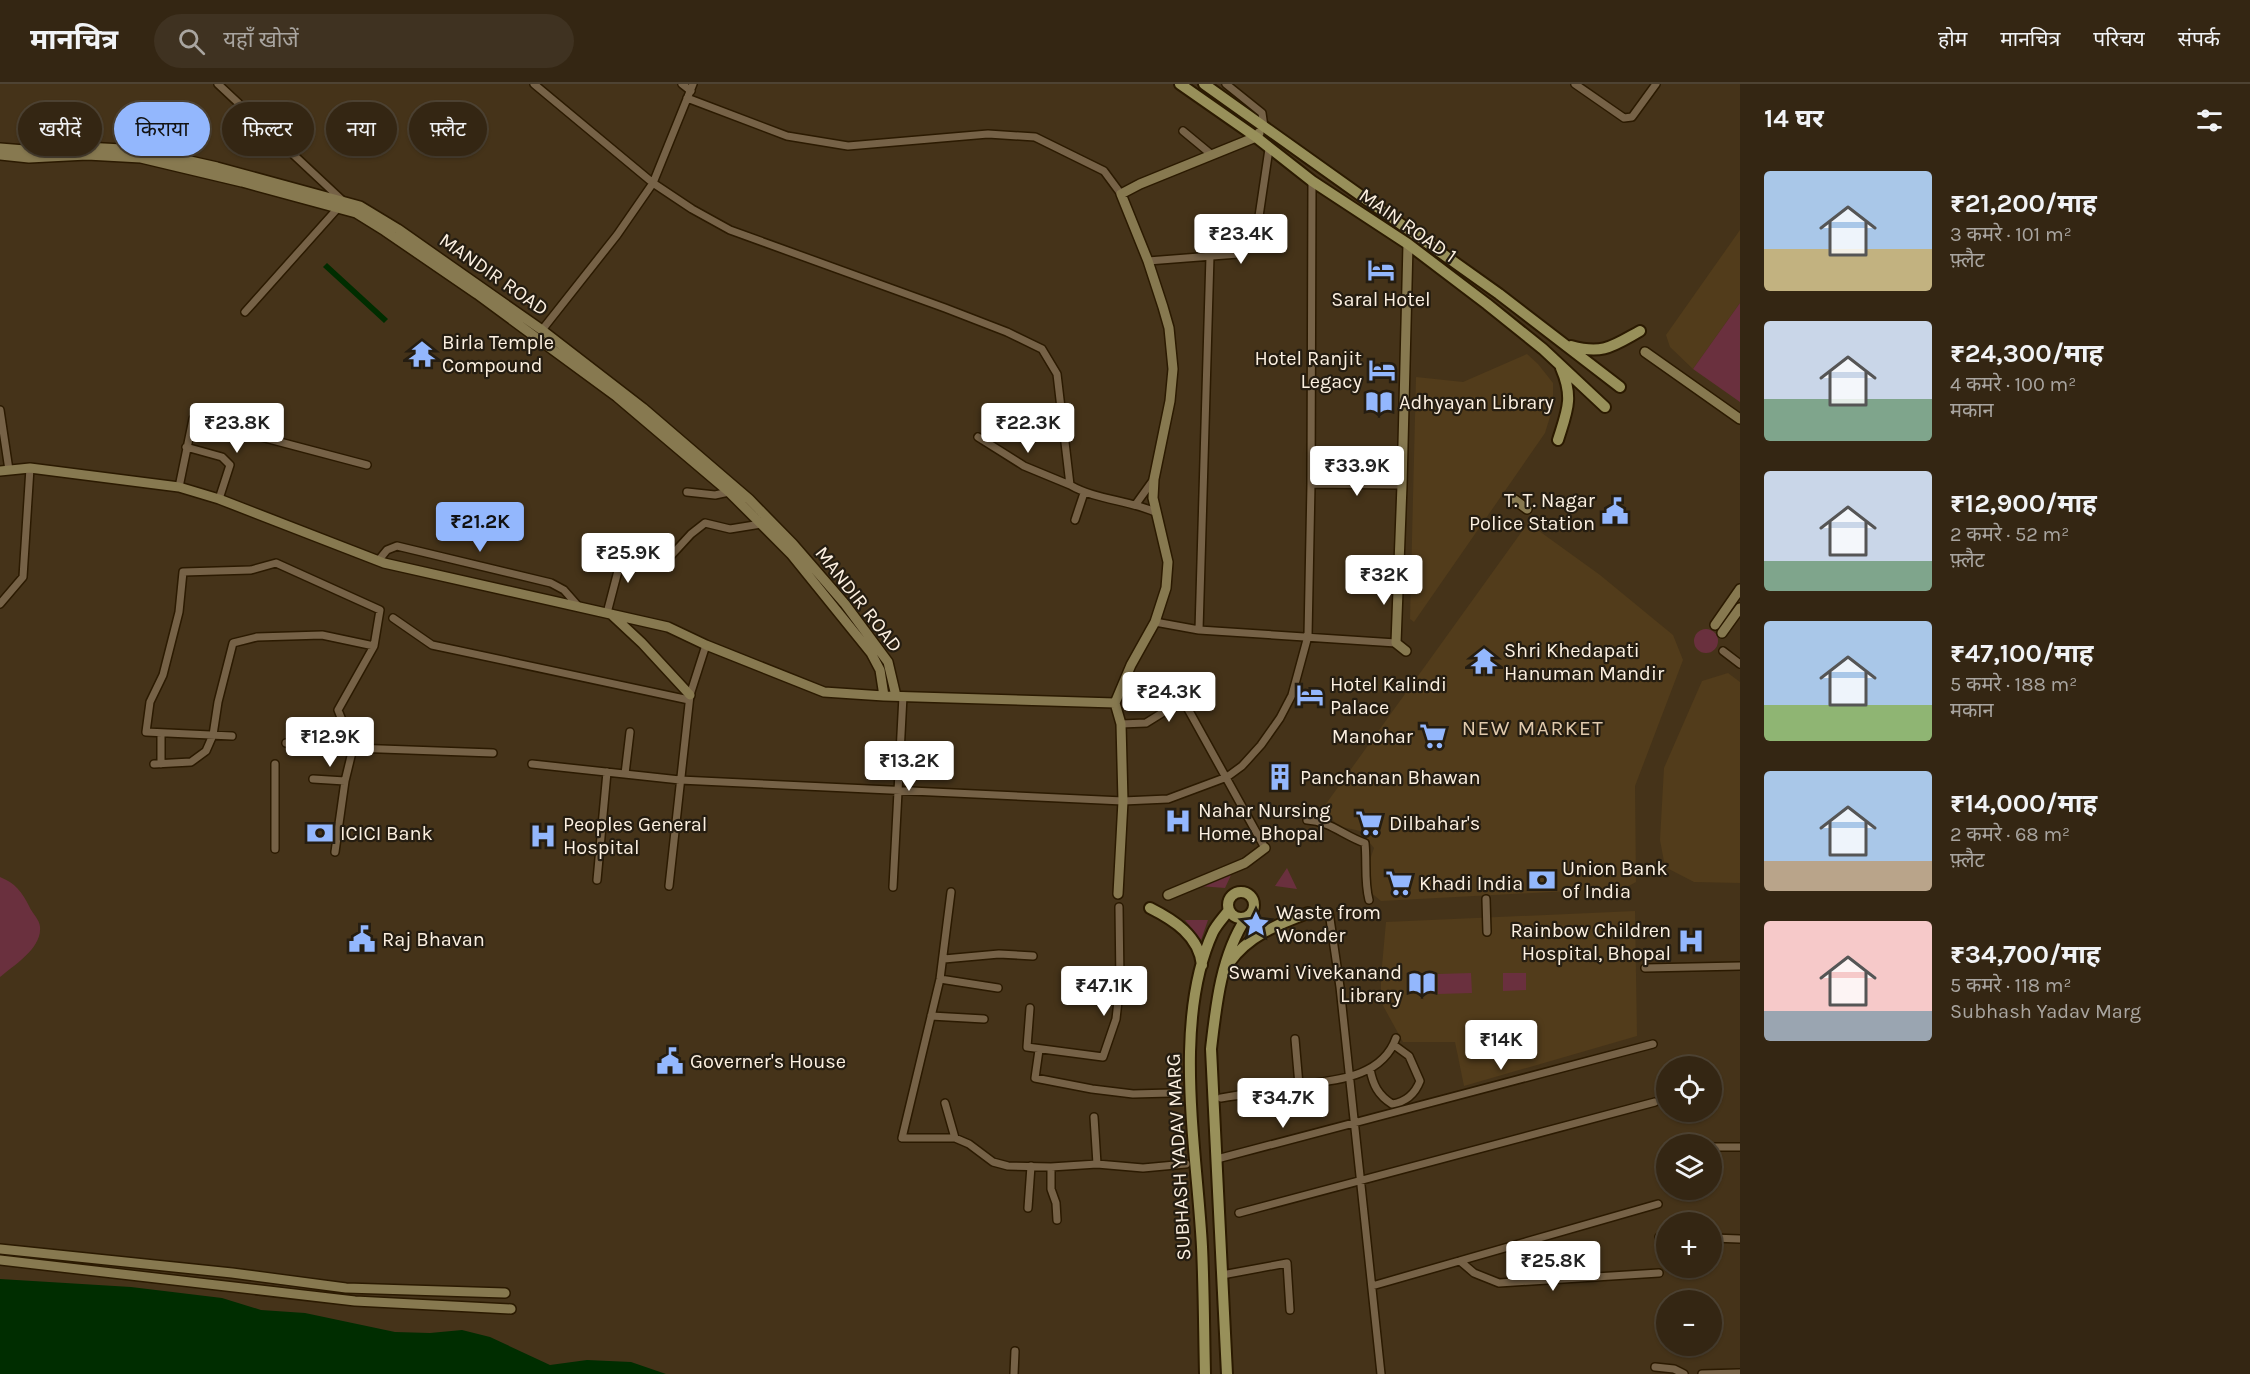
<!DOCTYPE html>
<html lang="hi">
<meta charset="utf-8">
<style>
:root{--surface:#342613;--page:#3f3221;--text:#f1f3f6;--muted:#a9a5a0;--line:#4e4333;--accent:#93b7fd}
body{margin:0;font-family:Karla,"Noto Sans Devanagari",sans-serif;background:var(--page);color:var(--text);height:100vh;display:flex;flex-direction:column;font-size:22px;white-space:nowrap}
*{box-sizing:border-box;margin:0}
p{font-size:20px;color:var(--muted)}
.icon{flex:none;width:33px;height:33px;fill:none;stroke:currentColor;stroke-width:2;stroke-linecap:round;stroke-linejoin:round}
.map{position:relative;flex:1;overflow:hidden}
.drawer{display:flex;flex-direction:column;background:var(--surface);width:510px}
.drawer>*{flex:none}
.top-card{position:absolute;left:18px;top:18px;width:570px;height:54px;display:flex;gap:12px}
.buttons{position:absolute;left:1656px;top:972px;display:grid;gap:12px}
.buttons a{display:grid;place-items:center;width:66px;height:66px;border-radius:50%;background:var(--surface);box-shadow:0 2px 4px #0004,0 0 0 2px var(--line);font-size:30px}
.price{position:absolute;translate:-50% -51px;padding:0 14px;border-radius:6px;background:#fff;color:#222;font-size:20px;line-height:39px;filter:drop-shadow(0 2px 3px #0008)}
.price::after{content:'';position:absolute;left:50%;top:36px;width:18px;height:14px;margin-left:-9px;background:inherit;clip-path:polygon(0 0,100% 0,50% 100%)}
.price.selected{background:var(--accent);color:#111}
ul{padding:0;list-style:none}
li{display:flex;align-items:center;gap:18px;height:150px;padding:0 24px}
li span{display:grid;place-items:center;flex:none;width:168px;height:120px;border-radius:6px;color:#555}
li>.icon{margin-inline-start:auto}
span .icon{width:72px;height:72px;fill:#fffc;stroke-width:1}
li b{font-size:26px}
h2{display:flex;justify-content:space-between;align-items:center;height:72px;padding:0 24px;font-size:26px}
.tag{padding:0 21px;border-radius:27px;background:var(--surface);box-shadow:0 2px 4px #0004,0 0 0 2px var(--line);font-size:21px;line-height:54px}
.tag.selected{background:var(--accent);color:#111}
header{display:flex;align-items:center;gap:36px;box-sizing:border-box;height:84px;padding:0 30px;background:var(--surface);border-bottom:2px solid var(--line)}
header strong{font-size:28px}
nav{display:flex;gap:33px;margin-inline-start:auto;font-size:21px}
.search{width:420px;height:54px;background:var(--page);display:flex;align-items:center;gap:15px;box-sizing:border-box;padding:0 21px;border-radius:33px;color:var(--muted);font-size:22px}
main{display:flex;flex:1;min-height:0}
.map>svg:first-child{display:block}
.built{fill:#523c1b}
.green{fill:#6a303e}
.water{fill:#002d00}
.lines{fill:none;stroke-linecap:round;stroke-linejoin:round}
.street-casing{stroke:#2b1a01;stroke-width:10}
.secondary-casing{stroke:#2b1a01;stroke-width:12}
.primary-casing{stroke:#2b1a01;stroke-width:14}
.street{stroke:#766247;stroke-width:7}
.secondary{stroke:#877950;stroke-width:9}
.primary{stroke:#98905a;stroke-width:10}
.labels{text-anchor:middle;stroke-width:4.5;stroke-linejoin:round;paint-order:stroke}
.street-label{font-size:20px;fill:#fcf0e1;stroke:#251d11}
.poi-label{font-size:20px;fill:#fcf0e1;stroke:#251d11;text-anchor:start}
.neighbourhood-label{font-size:21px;letter-spacing:1.5px;fill:#e1caad;stroke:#251d11}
</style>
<header>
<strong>मानचित्र</strong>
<div class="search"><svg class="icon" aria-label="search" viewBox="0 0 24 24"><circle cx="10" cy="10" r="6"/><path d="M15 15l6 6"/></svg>यहाँ खोजें</div>
<nav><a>होम</a><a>मानचित्र</a><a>परिचय</a><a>संपर्क</a></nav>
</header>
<main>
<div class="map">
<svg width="1740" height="1290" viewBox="0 0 1740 1290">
<rect width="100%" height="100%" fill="#453319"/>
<path class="built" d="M1740,146V219L1693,285L1670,263L1666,251Z
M1527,270L1538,280L1553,299V323L1545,349L1414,538L1410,535L1416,293L1463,298Z
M1528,439L1600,491L1673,551L1683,576L1635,702L1636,798L1625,804L1381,817L1369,807L1368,782L1374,764L1360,747L1338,742L1323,724Z
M1728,589L1740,598V799L1694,798L1665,783L1660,756L1664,684L1702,597Z
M1635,827L1637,952L1464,1002L1455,958H1403L1381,918V893L1386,838Z"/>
<path class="green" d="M1740,219V318L1693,285Z
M1694 557a12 12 0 1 1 24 0a12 12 0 1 1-24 0Z
M1287,784L1297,805L1275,802Z
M1232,789L1225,804L1199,802Z
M0,793C15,799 22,808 29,822C32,829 40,836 40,843C42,864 14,881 0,893Z
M1185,836H1208L1201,856Z
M1260,836L1275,838L1247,854L1246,853L1255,838Z
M1471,889L1472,909L1438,910V890Z
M1503,889H1526V906L1503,907Z"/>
<path class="water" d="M327,179L388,235L384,239L323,183Z
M0,1195L131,1203L222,1214L261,1226L305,1229L395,1248L430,1249L462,1246L490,1253L550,1281L587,1276L631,1278L666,1290H0Z"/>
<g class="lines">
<defs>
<path id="street" d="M218,0L343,117
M534,0L653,99L692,125L730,146L945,224L1007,248L1042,265L1057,290L1070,401C1096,416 1128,416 1155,428
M682,0L691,7
M1226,0L1262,29L1264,43
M1575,0L1624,34L1632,33L1656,0
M687,14L787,52L848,62L988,50L1035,53L1104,87L1121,110
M1183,47L1212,71
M1201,138L1258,139
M1148,177L1238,170L1252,157L1258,139L1269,65
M245,228L338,124
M542,246L617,151L653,99L693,0
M0,326L9,386
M978,353L1024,382L1070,401
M186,363L222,373L230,381L219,415
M1311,400L1402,401
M179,403L193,335L367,381
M687,408L715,411L729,408
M1136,420L1154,395
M1075,436L1084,409
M668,475L691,450L705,439L730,445L761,440
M378,477L387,466L397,462L551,499L564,506L579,523
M0,520L23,493L30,384
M607,529L624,464
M393,534L432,561L689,616
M1155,538L1199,546L1396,559
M1199,546L1210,172
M1723,567L1740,580
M1183,616L1265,764
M1121,640L1146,639L1183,616L1202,600
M232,652L146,648L150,618L163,591L179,528L183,488L251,486L276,479L380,526L374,562L338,626L353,664L345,697L335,768
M286,659L353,664L493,669
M154,680L191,678L206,667L213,651L218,618L233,559L257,553L322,551L374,562
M161,680V649
M275,680V765
M532,680L680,696L1123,717L1168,715L1227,693L1242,682L1261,661L1280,634L1292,611L1308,552L1311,400L1312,97
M625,690L630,648
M313,695L345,697
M1307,736C1330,737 1344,752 1365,759C1367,778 1364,797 1369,816
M597,796L607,688
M669,802L690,611L706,561
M893,803L903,612
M951,808L940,895L902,1054H955L969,1060L993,1078L1008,1082L1051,1083L1097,1080L1143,1084L1186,1080
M1486,815L1487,848
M1329,828L1340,903L1381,1290
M944,875L999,870L1033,872
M1645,884L1740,882
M940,895L998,904
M1030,924L1027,963L1103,973L1116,935L1120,899L1119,823
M931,932L984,935
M1295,955L1299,1001
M1039,966L1035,994L1092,1005L1133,1010L1171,1009
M1370,985C1373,1001 1378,1011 1392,1020C1406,1018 1415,1010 1420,997L1409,972L1394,961
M1221,1014C1247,1010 1273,1005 1299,1001C1335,996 1382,994 1396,954
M945,1019L955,1054
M1094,1033L1097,1080
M1712,1063H1740
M1217,1075L1653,960
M1051,1083V1105L1056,1119L1057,1136
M1028,1124L1031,1082
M1239,1129L1655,1018
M1659,1153H1666
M1712,1154L1740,1155
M1460,1177L1474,1189L1499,1199L1659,1189
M1222,1191L1287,1179L1290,1226
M1372,1202L1658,1120
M1655,1283L1674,1285L1684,1290
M1014,1290L1015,1267
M1702,1290L1740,1289"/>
<path id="secondary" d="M0,64L25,66L85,63L141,66L217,83L360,122L398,145L542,246L643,324L749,415L793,460L845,520L888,578L896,612
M0,71L29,74L87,71L141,74L242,98L356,129L385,147L477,210L617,313L729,408L791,470L871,569L880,586L884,612
M1645,268L1740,335
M0,387L30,384L179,403L219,415L384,479L668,543L706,561L824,608L884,612L1115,619
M1515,416L1527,425
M612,531L642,559L690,611
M1715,541L1740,505
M1722,549L1740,524
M1406,567L1396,559L1402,401L1408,160
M1118,810L1123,717L1121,640L1115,619L1131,581L1155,538L1166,504L1168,478L1153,414L1154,395L1170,317L1173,285L1169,244L1163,223L1148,177L1121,110L1140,100L1256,53L1259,49
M1168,811L1245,779L1265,764
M0,1165L232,1189L346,1204L505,1209
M0,1176L355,1217L511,1225"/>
<path id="primary" d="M1180,0L1256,53L1312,97L1408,160L1487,220L1543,265L1605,323
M1204,0L1499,210L1620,303
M1571,262C1603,271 1613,262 1640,247
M1558,356C1567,327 1574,314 1561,284
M1228 821a13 13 0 1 1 26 0a13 13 0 1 1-26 0Z
M1150,824C1174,836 1199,852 1202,881
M1229,879C1248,852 1278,840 1308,829
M1205,1290C1204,1248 1204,1205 1202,1163C1197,1067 1172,937 1213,848C1217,840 1224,833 1229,826
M1227,1290L1211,965C1216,921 1221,872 1246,834"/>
</defs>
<use href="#street" class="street-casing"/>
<use href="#secondary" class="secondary-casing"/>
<use href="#primary" class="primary-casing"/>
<use href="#street" class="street"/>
<use href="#secondary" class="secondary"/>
<use href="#primary" class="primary"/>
</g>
<defs>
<symbol id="hotel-bare" viewBox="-9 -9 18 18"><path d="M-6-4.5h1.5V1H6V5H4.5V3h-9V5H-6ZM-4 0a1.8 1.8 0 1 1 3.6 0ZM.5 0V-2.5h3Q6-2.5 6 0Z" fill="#93b7fd" stroke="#251d11" stroke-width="2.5" paint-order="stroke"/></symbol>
<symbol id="temple-bare" viewBox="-9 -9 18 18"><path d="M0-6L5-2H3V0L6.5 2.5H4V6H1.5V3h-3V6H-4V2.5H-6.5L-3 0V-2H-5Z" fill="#93b7fd" stroke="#251d11" stroke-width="2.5" paint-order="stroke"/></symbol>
<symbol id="library-bare" viewBox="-9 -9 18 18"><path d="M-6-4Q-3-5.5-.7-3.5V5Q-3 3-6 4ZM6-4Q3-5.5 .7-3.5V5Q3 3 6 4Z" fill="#93b7fd" stroke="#251d11" stroke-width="2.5" paint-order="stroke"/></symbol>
<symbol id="civic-bare" viewBox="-9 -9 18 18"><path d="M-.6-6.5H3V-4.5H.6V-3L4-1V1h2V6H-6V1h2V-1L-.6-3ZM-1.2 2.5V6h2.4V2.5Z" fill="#93b7fd" stroke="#251d11" stroke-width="2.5" paint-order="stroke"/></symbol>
<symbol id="supermarket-bare" viewBox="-9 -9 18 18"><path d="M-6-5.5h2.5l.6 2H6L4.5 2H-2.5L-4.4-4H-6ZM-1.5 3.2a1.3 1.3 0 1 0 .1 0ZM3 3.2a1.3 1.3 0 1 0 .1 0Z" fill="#93b7fd" stroke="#251d11" stroke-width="2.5" paint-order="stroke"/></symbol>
<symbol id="building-bare" viewBox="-9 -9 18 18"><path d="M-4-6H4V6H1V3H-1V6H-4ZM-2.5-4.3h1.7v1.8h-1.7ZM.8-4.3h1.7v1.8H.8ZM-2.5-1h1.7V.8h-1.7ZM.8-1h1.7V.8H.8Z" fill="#93b7fd" stroke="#251d11" stroke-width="2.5" paint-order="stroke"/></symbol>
<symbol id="hospital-bare" viewBox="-9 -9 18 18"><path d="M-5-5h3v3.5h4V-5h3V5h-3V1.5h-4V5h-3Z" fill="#93b7fd" stroke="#251d11" stroke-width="2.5" paint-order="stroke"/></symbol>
<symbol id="bank-bare" viewBox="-9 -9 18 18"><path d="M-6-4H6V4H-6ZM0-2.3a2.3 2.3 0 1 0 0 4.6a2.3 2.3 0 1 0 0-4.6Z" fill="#93b7fd" stroke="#251d11" stroke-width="2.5" paint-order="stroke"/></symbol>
<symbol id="sight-bare" viewBox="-9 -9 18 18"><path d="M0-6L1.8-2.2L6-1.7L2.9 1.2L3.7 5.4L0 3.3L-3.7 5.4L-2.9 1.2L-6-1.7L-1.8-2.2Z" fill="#93b7fd" stroke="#251d11" stroke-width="2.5" paint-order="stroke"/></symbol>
</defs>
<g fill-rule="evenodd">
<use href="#hotel-bare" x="1362" y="167" width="38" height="38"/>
<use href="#temple-bare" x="403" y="251" width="38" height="38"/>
<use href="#hotel-bare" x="1363" y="267" width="38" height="38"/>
<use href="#library-bare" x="1360" y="299" width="38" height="38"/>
<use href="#civic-bare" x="1596" y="408" width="38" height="38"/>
<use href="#temple-bare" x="1465" y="558" width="38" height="38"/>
<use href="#hotel-bare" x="1291" y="592" width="38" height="38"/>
<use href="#supermarket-bare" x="1414" y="633" width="38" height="38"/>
<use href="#building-bare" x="1261" y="674" width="38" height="38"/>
<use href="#hospital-bare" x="1159" y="718" width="38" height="38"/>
<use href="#supermarket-bare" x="1350" y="720" width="38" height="38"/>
<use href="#bank-bare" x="301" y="730" width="38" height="38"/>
<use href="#hospital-bare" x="524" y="733" width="38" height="38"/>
<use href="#bank-bare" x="1523" y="777" width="38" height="38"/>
<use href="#supermarket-bare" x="1380" y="780" width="38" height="38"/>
<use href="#sight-bare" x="1237" y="821" width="38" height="38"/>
<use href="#civic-bare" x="343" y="836" width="38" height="38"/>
<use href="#hospital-bare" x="1672" y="838" width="38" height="38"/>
<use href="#library-bare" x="1403" y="880" width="38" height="38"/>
<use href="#civic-bare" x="651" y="958" width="38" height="38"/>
</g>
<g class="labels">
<g class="street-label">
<text transform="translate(1408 141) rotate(35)" y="7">MAIN ROAD 1</text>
<text transform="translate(494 190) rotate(35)" y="7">MANDIR ROAD</text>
<text transform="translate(859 515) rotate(52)" y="7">MANDIR ROAD</text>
<text transform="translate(1178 1073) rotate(-93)" y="7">SUBHASH YADAV MARG</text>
</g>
<g class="poi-label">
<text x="1381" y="222" text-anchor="middle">Saral Hotel</text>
<text x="442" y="265">Birla Temple<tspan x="442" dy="23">Compound</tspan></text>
<text x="1362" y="281" text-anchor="end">Hotel Ranjit<tspan x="1362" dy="23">Legacy</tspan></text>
<text x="1399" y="325">Adhyayan Library</text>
<text x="1595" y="423" text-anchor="end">T. T. Nagar<tspan x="1595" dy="23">Police Station</tspan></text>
<text x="1504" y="573">Shri Khedapati<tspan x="1504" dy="23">Hanuman Mandir</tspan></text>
<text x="1330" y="607">Hotel Kalindi<tspan x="1330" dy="23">Palace</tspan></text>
<text x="1413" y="659" text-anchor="end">Manohar</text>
<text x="1300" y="700">Panchanan Bhawan</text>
<text x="1198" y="733">Nahar Nursing<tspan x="1198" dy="23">Home, Bhopal</tspan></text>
<text x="1389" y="746">Dilbahar's</text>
<text x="563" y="747">Peoples General<tspan x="563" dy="23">Hospital</tspan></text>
<text x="340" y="756">ICICI Bank</text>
<text x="1562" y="791">Union Bank<tspan x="1562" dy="23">of India</tspan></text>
<text x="1419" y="806">Khadi India</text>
<text x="1276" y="835">Waste from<tspan x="1276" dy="23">Wonder</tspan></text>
<text x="1671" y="853" text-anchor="end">Rainbow Children<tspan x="1671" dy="23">Hospital, Bhopal</tspan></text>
<text x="382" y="862">Raj Bhavan</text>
<text x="1402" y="895" text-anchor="end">Swami Vivekanand<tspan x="1402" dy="23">Library</tspan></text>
<text x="690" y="984">Governer's House</text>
</g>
<g class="neighbourhood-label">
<text x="1533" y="651">NEW MARKET</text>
</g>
</g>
</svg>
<div class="buttons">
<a><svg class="icon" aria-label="locate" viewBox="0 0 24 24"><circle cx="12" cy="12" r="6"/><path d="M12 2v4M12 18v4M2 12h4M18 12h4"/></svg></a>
<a><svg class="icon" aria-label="layers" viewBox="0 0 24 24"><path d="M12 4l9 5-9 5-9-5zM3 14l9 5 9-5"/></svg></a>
<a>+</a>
<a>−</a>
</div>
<b class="price" style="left:1241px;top:181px">₹23.4K</b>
<b class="price" style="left:237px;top:370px">₹23.8K</b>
<b class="price" style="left:1028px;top:370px">₹22.3K</b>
<b class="price" style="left:1357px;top:413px">₹33.9K</b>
<b class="price selected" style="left:480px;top:469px">₹21.2K</b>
<b class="price" style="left:628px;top:500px">₹25.9K</b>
<b class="price" style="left:1384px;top:522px">₹32K</b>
<b class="price" style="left:1169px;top:639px">₹24.3K</b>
<b class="price" style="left:330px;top:684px">₹12.9K</b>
<b class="price" style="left:909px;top:708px">₹13.2K</b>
<b class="price" style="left:1104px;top:933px">₹47.1K</b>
<b class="price" style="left:1501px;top:987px">₹14K</b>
<b class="price" style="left:1283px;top:1045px">₹34.7K</b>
<b class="price" style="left:1553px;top:1208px">₹25.8K</b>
<div class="top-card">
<a class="tag">खरीदें</a>
<a class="tag selected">किराया</a>
<a class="tag">फ़िल्टर</a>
<a class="tag">नया</a>
<a class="tag">फ़्लैट</a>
</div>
</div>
<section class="drawer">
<h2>14 घर<svg class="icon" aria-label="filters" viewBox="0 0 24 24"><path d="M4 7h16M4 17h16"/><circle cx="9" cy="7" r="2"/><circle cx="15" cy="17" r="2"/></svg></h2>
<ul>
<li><span style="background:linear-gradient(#a9c7e8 65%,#c2b280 0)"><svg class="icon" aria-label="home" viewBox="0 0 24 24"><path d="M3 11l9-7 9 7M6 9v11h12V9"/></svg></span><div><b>₹21,200/माह</b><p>3 कमरे · 101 m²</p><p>फ़्लैट</p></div></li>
<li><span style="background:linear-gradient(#c9d6e8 65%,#7fa58c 0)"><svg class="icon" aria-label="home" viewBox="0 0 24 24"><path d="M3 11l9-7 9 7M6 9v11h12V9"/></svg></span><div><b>₹24,300/माह</b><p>4 कमरे · 100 m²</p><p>मकान</p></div></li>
<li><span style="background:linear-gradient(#c9d6e8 75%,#7fa58c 0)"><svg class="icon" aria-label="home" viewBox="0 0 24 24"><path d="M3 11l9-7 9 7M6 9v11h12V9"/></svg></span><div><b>₹12,900/माह</b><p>2 कमरे · 52 m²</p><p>फ़्लैट</p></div></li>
<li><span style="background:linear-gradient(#a9c7e8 70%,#8fb573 0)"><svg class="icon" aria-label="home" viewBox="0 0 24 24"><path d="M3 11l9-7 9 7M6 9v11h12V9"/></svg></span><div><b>₹47,100/माह</b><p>5 कमरे · 188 m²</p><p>मकान</p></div></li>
<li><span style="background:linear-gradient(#a9c7e8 75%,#b9a48a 0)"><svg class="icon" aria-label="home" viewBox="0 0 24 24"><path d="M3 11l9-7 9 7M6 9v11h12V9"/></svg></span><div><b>₹14,000/माह</b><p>2 कमरे · 68 m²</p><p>फ़्लैट</p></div></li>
<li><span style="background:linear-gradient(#f6c9c9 75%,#9aa5b1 0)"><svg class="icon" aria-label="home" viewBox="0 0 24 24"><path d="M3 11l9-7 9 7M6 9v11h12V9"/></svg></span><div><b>₹34,700/माह</b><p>5 कमरे · 118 m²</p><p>Subhash Yadav Marg</p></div></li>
</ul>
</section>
</main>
